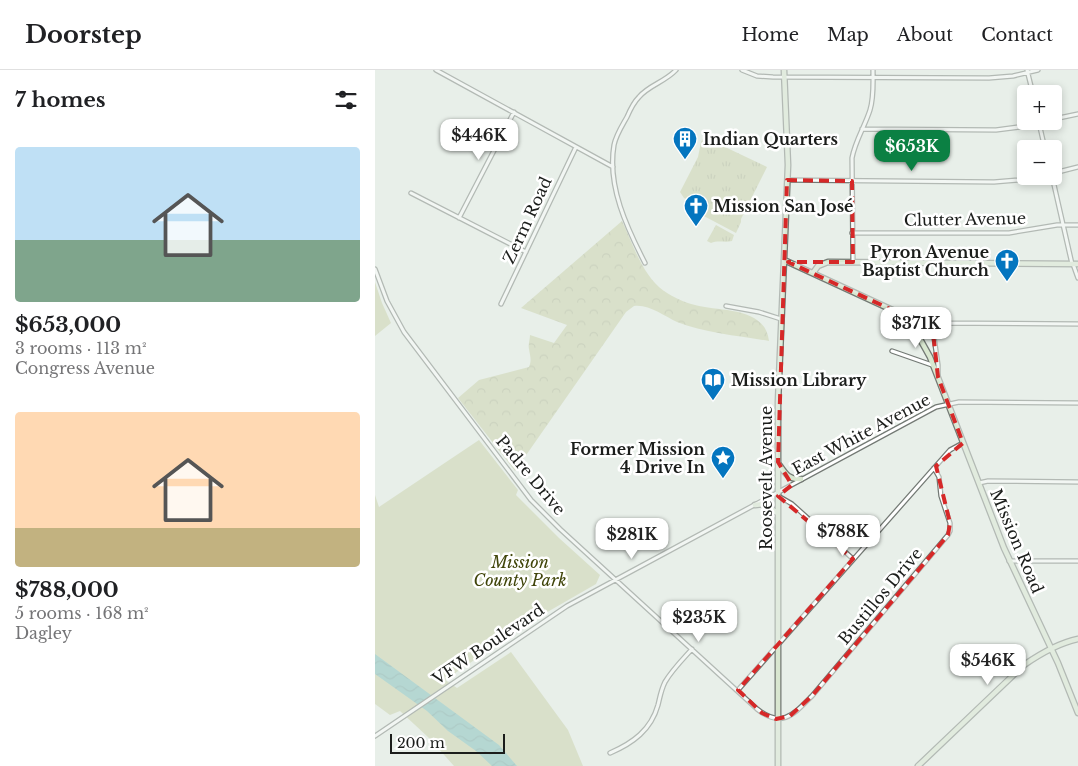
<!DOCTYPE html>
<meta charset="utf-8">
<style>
:root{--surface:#fff;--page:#f2f2f2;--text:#202124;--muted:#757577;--line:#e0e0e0;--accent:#0b8043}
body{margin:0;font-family:"Libre Baskerville",serif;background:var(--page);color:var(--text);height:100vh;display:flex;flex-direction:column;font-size:19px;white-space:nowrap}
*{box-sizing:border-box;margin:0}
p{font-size:16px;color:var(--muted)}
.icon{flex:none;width:28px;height:28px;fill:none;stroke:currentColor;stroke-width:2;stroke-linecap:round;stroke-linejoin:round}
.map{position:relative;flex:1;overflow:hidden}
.details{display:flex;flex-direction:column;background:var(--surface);width:375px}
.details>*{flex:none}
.fabs{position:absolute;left:642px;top:15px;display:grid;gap:10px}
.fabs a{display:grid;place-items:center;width:45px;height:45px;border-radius:5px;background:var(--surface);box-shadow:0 2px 8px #0003;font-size:25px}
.scale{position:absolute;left:15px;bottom:12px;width:115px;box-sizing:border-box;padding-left:5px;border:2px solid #1b1d1b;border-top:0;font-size:14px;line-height:18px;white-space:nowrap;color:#1b1d1b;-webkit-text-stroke:4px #fff;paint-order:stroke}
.price{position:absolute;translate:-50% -42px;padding:0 11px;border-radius:10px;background:#fff;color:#222;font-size:16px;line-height:32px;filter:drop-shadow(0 1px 2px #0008)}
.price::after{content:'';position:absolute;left:50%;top:30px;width:15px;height:11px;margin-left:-8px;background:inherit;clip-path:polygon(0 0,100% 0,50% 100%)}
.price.on{background:var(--accent);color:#fff}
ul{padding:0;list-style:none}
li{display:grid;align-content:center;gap:10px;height:265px;padding:0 15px}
li span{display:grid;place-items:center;height:155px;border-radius:5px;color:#555}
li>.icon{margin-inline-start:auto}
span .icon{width:90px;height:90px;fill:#fffc;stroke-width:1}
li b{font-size:21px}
h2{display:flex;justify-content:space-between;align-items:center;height:60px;padding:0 15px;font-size:21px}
header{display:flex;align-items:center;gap:30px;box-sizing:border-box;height:70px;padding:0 25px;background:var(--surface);border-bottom:1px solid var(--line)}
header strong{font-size:24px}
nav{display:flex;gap:28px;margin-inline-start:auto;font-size:18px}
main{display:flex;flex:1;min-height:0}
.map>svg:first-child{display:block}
.grass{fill:url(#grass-tufts)}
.forest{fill:url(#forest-crowns)}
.park{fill:#c8cfa5}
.water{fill:url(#water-waves)}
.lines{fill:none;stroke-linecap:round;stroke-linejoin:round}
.street-casing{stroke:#737974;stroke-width:5.5}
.secondary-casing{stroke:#737974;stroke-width:7}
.street{stroke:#fff;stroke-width:3}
.secondary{stroke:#d9e7d0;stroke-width:4.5}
.marked{fill:none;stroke:#d62828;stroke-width:4;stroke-dasharray:10 6;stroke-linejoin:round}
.labels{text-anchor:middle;stroke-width:5;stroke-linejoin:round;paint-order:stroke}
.poi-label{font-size:16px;font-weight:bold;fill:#1b1d1b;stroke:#fff;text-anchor:start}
.street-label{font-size:16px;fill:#1b1d1b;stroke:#fff}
.park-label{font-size:16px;font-style:italic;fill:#40450a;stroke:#fff}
</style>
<header>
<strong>Doorstep</strong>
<nav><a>Home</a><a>Map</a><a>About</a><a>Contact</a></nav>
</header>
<main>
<section class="details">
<h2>7 homes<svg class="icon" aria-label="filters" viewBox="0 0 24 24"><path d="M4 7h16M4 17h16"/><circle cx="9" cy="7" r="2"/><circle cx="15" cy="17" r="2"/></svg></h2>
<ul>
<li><span style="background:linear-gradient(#bfe0f5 60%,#7fa58c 0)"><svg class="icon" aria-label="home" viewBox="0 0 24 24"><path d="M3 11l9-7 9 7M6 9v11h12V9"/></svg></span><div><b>$653,000</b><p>3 rooms · 113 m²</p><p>Congress Avenue</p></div></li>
<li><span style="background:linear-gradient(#ffd9b3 75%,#c2b280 0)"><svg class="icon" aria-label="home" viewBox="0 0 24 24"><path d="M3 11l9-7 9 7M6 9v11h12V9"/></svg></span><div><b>$788,000</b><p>5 rooms · 168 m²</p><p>Dagley</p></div></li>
</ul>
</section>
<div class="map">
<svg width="703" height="696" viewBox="0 0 703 696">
<defs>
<pattern id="grass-tufts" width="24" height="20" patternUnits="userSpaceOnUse" patternTransform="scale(1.25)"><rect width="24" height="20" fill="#c8cfa5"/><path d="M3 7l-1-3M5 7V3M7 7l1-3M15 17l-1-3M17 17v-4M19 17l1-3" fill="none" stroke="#abb18d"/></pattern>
<pattern id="forest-crowns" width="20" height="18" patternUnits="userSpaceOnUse" patternTransform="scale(1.25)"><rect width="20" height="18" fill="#c8cfa5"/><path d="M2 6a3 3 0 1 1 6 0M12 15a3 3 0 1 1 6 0" fill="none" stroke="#abb18d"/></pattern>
<pattern id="water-waves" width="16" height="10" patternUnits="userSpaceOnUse" patternTransform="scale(1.25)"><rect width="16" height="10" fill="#79bbb7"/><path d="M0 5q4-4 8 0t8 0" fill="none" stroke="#68a09d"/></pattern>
</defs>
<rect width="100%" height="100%" fill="#e8efe9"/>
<path class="grass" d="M329,67L392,97L366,149V152L361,163L325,144L320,134L309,128L305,122L323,87L326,72Z
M341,155L359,165L357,171C350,173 343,170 336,173L332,171Z"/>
<path class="forest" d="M247,151C258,174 267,205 289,221C298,227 310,233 320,235C345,242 390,236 394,271C366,266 329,263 302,252C289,246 274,234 259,236L251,242L140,401L83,328L104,310L154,297C157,290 155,286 154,279C153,275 155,269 155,265L179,273L192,255L146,238Z"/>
<path class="park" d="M0,212L7,233L16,253L0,266Z
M104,370L143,420L141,425L184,468L225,505L221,514L155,552L70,610L82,618L136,582L193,660L208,696H79L54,668L25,641L15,645L0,634V425L4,437Z"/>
<path class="water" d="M0,584L124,675L142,696H117L101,681L73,661L52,641L0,604Z"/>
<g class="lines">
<defs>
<path id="street" d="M61,0L238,97
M367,0L382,6L398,7L614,8L638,6L663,0
M652,0L658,24
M679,49L703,44
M664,53L670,79
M487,59L621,60L644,57L671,51
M679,103L703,97
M677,106L697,194
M412,110L619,112L643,110L663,106
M36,123L151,182
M84,148L139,42
M477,163H634L682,155H703
M478,192L477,88C480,71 490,56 495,40C499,27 498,13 498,0
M270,193C252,158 232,116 239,75C241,65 247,56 252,47C255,40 258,33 264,27C274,15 290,12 301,0
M698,194L703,208
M0,199L12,231L29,262L156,430L185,459L382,639C407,659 419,644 437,626L573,465L575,461V453L566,426L564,407L559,398
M126,234L201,77
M351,236L384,242L406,249
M557,253L563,295V305
M538,256L544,253H557L703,254
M517,281L557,295
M604,413L613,411L703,412
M403,426L417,434L478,489
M634,491H703
M363,620L575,380L588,373
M0,666L192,536L561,337L584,332L703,333
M235,683C258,673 276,660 283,635C285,627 286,620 290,612C297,600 308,589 317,579"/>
<path id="secondary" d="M409,190L526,244L535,251L555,287L629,478L683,593L703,643
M438,203L443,196L453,192L703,194
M403,393C410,403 413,410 426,409
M380,435L390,434L402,443
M403,696V332L413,95L409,0
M543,696L649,595C665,584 684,573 703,569"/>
</defs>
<use href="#street" class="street-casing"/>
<use href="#secondary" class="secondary-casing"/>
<use href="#street" class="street"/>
<use href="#secondary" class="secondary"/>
</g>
<path d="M0 0H703V696H0ZM412,110L477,111L478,192H413L526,244L539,255L557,253L563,307L588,373L561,396L575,453L573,465L437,626L415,646L401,649L387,643L363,620L478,489L403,426L417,415L403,392Z" fill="#e8efe9" fill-opacity=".55" fill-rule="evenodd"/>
<path class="marked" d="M412,110L477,111L478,192H413L526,244L539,255L557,253L563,307L588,373L561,396L575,453L573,465L437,626L415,646L401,649L387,643L363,620L478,489L403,426L417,415L403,392Z"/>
<defs>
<symbol id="building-pin" viewBox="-11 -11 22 30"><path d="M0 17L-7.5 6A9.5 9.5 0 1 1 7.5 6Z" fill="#0475bf" stroke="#fff"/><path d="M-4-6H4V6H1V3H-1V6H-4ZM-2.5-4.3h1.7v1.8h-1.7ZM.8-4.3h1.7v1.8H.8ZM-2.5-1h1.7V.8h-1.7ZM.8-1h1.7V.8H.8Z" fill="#fff"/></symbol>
<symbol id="church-pin" viewBox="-11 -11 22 30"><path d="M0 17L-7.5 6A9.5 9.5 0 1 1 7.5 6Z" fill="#0475bf" stroke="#fff"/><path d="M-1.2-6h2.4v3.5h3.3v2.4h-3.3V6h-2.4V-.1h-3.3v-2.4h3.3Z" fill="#fff"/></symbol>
<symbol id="library-pin" viewBox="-11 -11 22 30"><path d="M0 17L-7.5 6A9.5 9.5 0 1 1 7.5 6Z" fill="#0475bf" stroke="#fff"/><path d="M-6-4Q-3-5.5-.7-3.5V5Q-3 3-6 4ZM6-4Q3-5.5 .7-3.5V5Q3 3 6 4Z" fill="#fff"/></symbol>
<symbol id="sight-pin" viewBox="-11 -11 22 30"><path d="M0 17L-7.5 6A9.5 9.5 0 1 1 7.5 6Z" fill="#0475bf" stroke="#fff"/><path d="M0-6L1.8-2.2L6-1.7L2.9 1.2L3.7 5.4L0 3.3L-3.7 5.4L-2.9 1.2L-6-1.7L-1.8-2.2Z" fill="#fff"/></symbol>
</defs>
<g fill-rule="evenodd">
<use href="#building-pin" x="296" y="55" width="28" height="38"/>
<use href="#church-pin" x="307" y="122" width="28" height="38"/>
<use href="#church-pin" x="618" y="177" width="28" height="38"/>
<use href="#library-pin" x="324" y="296" width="28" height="38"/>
<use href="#sight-pin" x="334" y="374" width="28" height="38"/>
</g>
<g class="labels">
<g class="poi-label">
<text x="328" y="75">Indian Quarters</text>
<text x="338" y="142">Mission San José</text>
<text x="614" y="188" text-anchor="end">Pyron Avenue<tspan x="614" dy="18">Baptist Church</tspan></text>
<text x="356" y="316">Mission Library</text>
<text x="330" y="385" text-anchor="end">Former Mission<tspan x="330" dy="18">4 Drive In</tspan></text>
</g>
<g class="street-label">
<text transform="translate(590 149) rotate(-1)" y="6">Clutter Avenue</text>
<text transform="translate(152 150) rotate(-65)" y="6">Zerm Road</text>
<text transform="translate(486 364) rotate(-28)" y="6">East White Avenue</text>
<text transform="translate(156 405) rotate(50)" y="6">Padre Drive</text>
<text transform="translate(391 408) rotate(-90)" y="6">Roosevelt Avenue</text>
<text transform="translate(642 471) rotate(67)" y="6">Mission Road</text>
<text transform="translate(505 526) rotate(-50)" y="6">Bustillos Drive</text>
<text transform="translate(113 574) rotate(-34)" y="6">VFW Boulevard</text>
</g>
<g class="park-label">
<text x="145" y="498">Mission<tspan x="145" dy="18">County Park</tspan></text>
</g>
</g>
</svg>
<div class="fabs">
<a>+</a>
<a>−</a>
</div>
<div class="scale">200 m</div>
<b class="price" style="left:104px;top:91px">$446K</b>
<b class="price on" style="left:537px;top:102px">$653K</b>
<b class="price" style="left:541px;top:279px">$371K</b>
<b class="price" style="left:468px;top:487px">$788K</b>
<b class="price" style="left:257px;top:490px">$281K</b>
<b class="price" style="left:324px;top:573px">$235K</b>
<b class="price" style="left:613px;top:616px">$546K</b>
</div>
</main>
